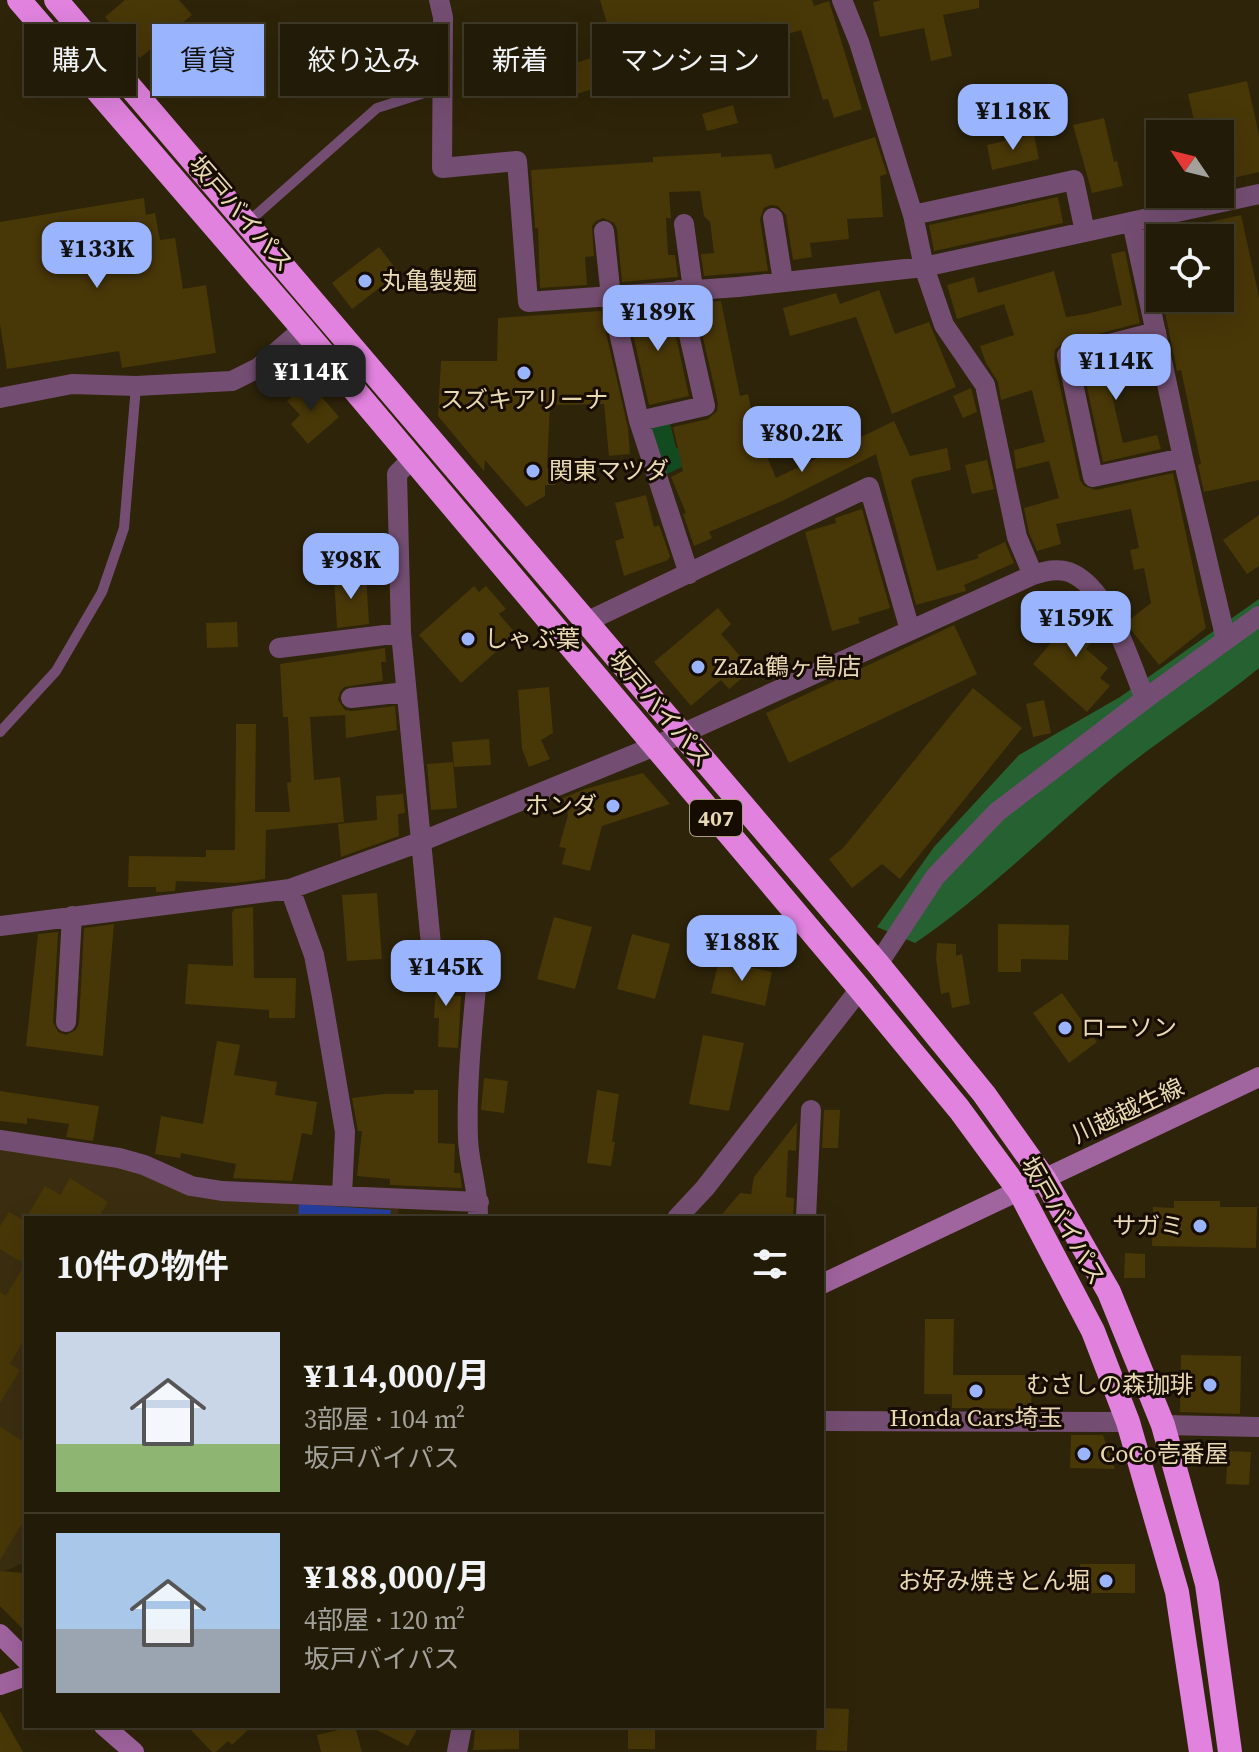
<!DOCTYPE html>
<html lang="ja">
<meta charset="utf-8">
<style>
:root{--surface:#221b07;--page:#2e2815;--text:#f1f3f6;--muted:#a2a19b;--line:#3f3928;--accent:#9ab5fd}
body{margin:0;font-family:"Source Serif 4","Noto Sans JP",serif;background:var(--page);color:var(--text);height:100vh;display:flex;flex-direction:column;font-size:30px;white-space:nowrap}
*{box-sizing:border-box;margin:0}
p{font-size:26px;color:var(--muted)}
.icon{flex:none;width:44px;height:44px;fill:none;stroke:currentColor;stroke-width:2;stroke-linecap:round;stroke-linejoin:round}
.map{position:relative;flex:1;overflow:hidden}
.details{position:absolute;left:24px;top:1216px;width:800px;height:512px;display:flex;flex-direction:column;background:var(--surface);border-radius:0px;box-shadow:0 8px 32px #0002,0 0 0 2px var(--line)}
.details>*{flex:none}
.top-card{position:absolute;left:24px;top:24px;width:800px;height:72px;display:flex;gap:16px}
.needle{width:52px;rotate:305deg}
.tools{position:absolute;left:1146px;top:120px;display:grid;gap:16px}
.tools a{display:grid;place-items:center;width:88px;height:88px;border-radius:0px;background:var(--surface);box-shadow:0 8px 32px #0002,0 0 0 2px var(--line);font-size:40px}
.price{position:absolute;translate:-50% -68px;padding:0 18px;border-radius:16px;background:var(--accent);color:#111;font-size:26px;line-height:52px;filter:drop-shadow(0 2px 4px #0008)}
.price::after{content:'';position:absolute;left:50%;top:48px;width:24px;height:18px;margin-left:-12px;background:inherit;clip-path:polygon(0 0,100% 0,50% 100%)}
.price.selected{background:#222;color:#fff}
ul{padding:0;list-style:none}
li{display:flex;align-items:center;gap:24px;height:200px;padding:0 32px}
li+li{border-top:2px solid var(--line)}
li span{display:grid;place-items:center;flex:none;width:224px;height:160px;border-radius:0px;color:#555}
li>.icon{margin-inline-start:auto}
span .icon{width:96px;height:96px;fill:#fffc;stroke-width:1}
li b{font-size:34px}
h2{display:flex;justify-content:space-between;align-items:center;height:96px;padding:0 32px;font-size:34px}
.chip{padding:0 28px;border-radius:0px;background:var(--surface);box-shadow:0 8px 32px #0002,0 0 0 2px var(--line);font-size:28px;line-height:72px}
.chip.selected{background:var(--accent);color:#111}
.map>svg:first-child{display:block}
.built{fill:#3b2e10}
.green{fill:#134b21}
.forest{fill:#266132}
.water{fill:#263ea1}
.building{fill:#483707}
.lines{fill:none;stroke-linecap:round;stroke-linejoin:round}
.lane{stroke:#744e72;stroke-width:10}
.street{stroke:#744e72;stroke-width:20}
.secondary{stroke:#a0649e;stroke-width:20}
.highway{stroke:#e082de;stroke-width:24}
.poi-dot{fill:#9ab5fd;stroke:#160d00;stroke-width:3}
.labels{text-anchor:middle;stroke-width:6;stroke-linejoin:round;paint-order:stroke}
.shield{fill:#160d00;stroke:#aa9c7d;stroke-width:2}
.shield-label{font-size:22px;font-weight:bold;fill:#e9d9b2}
.street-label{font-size:24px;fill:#e9d9b2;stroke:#160d00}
.poi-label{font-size:24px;fill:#e9d9b2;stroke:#160d00;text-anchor:start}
</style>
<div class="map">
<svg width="1259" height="1752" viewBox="0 0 1259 1752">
<rect width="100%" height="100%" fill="#2e2409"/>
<path class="built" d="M0,1149L399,1206L398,1218H26V1562L0,1573Z"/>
<path class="green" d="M670,423L676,448L698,443L702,457L663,476L649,433L654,426Z"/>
<path class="forest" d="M1259,599V668C1209,709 1152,744 1103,786C1041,839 982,897 915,943L877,927L934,847L1019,755L1120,697Z"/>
<path class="water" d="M299,1204L391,1210L390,1218H298Z"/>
<path class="building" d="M125,0H179L192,15L140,58L105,17Z
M600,0H812L814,6L829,1L862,109L834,118L828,99L823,100L801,30L774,38L772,34L736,45L737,49L707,58L705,53L567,97L558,69L615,50Z
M882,0H979V8L943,15L952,56L931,61L924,28L880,37L873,2Z
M1247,81L1259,135V172L1220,181V134H1197L1188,94Z
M733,105L738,123L707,131L702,114Z
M1104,118L1114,162L1117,161L1123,186L1092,193L1073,125Z
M1034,134L1039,159L992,170L987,145Z
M875,137L887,174L880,176L883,217L847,219L849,239L810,243L812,257L793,260L786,215L778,206L770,205L764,208L760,219L768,271L704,276L701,254L714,253L710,222L704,216L700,191L669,192L671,218H666L668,255H675L678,277L622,282L617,229L614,223L603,218L596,221L592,226L594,256L585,257L587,285L540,288L538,228H535L531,170L653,162V157L721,153V157L771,154L775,169Z
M1058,197L1063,223L934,251L929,225Z
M144,198L146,215L155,213L160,240L175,238L183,289L206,285L216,353L122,368L119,351L7,369L0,324V222Z
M1241,215L1259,297V480L1204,492L1198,465L1201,464L1181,370L1177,371L1162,298H1220V238H1169V231Z
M1160,243V290L1150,245Z
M379,247L399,273L352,309L332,283Z
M1125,251L1140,323L1063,343L1055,350L1054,358L1080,480L1084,486L1096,490L1173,473L1206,628L1159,665L1132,631L1128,621L1151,603L1144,568L1134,570L1130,550L1139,548L1131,509L1056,524L1061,544L1037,551L1029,533L1024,508L1059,498L1049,461L1016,469L1014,450L1045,442L1032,390L1001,400L998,382L986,363L980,346L1014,335L1004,304L957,319L947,285L974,277L978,293L1054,271L1066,317L1086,314L1122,305L1111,254Z
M879,290L895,334L929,322L956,387L892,414L856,317L790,336L783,308L836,293L840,304Z
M721,301L740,396L748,394L755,429L776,478L894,421L910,456L947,448L951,470L914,478L911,481L937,571L979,558L977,555L1005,542L1014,563L964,585L966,591L916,605L876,454L780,502L709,532L712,538L694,546L683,514L686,513L671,477L683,471L673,427L708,419L717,411L718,403L695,303Z
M669,305L689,396L649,405L627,308Z
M601,311L628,428L630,454L609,456L604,404L550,405L547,468L556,469L555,485H545V496L526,507L485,460L484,471L438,416L441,361H497L498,318Z
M1146,348L1152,376L1110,387L1123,443L1157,435L1161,449L1103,462L1082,364Z
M309,382L339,417L308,444L291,424L300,415L287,401Z
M971,388L977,412L963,418L953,396Z
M987,460L994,489L972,494L965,465Z
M646,495L654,527L659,525L670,556L668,560L624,576L615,541L624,538L615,503Z
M862,509L890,608L858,618L860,623L832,631L805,532L836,523L835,518Z
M1259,515V566L1247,574L1223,540Z
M366,574L369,624L337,628L334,576Z
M474,586L479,592L486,586L506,609L499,614L516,634L461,683L419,635Z
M1079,601L1094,614L1103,630L1086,649L1108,668L1100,678L1110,686L1087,712L1033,664L1061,631L1057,628Z
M718,608L731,624L721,634L752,670L729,689L721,680L691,706L654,662Z
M237,622L238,647L207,648L206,623Z
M954,625L977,674L789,763L766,713Z
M385,648L386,662H381L383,681L344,687L340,692L338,700L345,710L352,711L395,706L397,730L346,738L345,715L310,717L314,780L340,777L344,822L266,830L265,879L234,883L176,881L175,891L160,892H156V887H128L129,856L206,857V850H235L236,724H256L255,812H290L287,783L291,782L288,717H283L280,664Z
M549,687L553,733L541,740L550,759L529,767L522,749L518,690Z
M973,688L1022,728L900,879L882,864L852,888L829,859L844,847Z
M1044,700L1051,733L1033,737L1026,704Z
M489,739L491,765L454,767L452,742Z
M453,762L457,808L431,810L427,764Z
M643,773L670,804L602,826L590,871L562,864L566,848L559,847L568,815L563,798L585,789Z
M403,794L405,813L398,814L399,836L341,857L338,824L377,820L376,796Z
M377,893L382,959L347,961L342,895Z
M253,907L254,978H296L295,1018H269V1010L185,1004L188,964L233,966L232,913L234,909Z
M554,917L592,927L575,989L537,979Z
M114,924L103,1056L26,1046L38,934L58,932L53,1022L58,1032L66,1035L76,1030L79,1023L84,928Z
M998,924L1069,925L1068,960L1021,959V972H998Z
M632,934L670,944L655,999L617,989Z
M937,943L956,944V956L962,954L970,1004L952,1008L949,992L941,994L936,959Z
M719,960L772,972L765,1006L711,993Z
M430,970L458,975L454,996H461L458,1048L438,1047L439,1018H434L436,988L427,987Z
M1062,993L1097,1042L1069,1063L1033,1013Z
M703,1035L744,1043L729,1111L689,1104Z
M217,1041L240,1045L234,1075L277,1082L275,1095L317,1102L312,1135L302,1133L292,1181L233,1178L236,1164L181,1153L180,1158L155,1154L161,1116L203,1124Z
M484,1078L508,1081L504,1113L481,1110Z
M414,1090H438V1143L455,1144L454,1173H460L462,1188L390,1185V1179L357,1176L362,1131H358L352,1098L384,1094H414Z
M597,1090L619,1094L612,1142H615L611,1166L587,1163Z
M0,1091L99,1106L93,1141L66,1137L69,1124L27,1118V1124L0,1121Z
M824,1110H840L838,1148H822Z
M797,1122L796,1151L788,1150L786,1197L794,1198L793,1218H719L740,1193L751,1194L754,1177Z
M70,1178L108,1202L98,1218H26L45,1186L60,1195Z
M1174,1201H1220V1207H1257L1256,1248L1152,1246L1153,1207L1174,1208Z
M9,1212L26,1222V1337L10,1364L20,1370L0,1403V1292L6,1296L25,1264L0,1249V1226Z
M1125,1253L1145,1254V1278H1124Z
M925,1319H954L953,1375H1032L1031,1409L952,1408V1394H924Z
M1181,1355L1241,1356L1240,1414L1180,1412Z
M0,1427L26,1443V1517L0,1560Z
M1071,1435H1103L1115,1469L1070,1468Z
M1228,1451L1251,1452L1249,1485L1226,1484Z
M1080,1564H1135V1593H1079Z
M0,1571L26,1573V1632L0,1606Z
M822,1708L849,1709L847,1751L816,1750L817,1726H822Z
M0,1711L23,1752H0Z
M187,1726H252L232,1745L228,1741L216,1752H212Z
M355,1726L362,1752H321L317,1735Z
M369,1726H419L408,1746Z
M500,1726H519V1749L473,1750L475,1729H500Z
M628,1726H655V1749H628Z"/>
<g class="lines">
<path class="lane" d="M247,223L377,108L443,87
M0,732L56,671L102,592L124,528L136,386"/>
<path class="street" d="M439,0L443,17L442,168L517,161L528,302L738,287L924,267L1259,194
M842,0L859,42L913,215L924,267L944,325L985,385L1017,537L1033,575
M913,215L1074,180L1085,232
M773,218L783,281
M1132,222L1183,458L1226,640
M684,224L693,289
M604,231L611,297L639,421L689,574
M1156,332L1067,355L1093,477L1183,458
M0,398L72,384L136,386L232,381L258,368L303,329
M639,421L705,406L679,290
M412,459L397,474L401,633L432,955L478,966C473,1023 466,1081 468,1139C469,1165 479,1191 478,1218
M588,621L869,487L910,630
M279,648L401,633
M351,698L406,692
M290,889L314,955L322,997L345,1132L342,1195
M0,926L290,889L420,842L655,746L1033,575C1046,571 1056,568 1069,572C1109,587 1130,663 1145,699
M878,964L935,877L997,812L1145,699L1259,616
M66,1022L72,916
M0,1140L119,1158L144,1165L191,1186L222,1191L479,1202
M677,1218L705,1188L860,989
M806,1218L811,1110
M822,1421L1128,1422
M1163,1425L1259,1427
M457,1752L462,1726"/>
<path class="secondary" d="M822,1284L1259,1077
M0,1634L26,1660
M0,1685L26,1676
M104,1726L134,1752"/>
<path class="highway" d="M19,0L303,329L860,989L959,1109L1020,1192L1093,1331L1128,1422L1177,1592L1201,1752
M56,0L878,964L984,1094L1045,1180L1109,1292L1163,1425L1207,1584L1230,1752"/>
</g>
<g class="poi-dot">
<circle cx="365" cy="281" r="8"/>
<circle cx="524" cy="373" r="8"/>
<circle cx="533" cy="471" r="8"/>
<circle cx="468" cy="639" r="8"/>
<circle cx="698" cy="667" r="8"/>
<circle cx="613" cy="806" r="8"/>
<circle cx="1065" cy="1028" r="8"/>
<circle cx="1200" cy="1226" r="8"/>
<circle cx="1210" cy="1385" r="8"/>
<circle cx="976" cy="1391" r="8"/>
<circle cx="1084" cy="1454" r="8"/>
<circle cx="1106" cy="1581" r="8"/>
</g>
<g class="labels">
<rect class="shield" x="690" y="800" width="52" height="36" rx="6"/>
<g class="shield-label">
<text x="716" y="826">407</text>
</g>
<g class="street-label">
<text transform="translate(241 214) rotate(49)" y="8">坂戸バイパス</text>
<text transform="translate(660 709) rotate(50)" y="8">坂戸バイパス</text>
<text transform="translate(1128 1111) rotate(-25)" y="8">川越越生線</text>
<text transform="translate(1063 1221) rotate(60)" y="8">坂戸バイパス</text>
</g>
<g class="poi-label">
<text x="381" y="289">丸亀製麺</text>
<text x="524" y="408" text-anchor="middle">スズキアリーナ</text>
<text x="549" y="479">関東マツダ</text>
<text x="484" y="647">しゃぶ葉</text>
<text x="714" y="675">ZaZa鶴ヶ島店</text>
<text x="597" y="814" text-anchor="end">ホンダ</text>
<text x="1081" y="1036">ローソン</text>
<text x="1184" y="1234" text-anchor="end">サガミ</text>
<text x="1194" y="1393" text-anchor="end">むさしの森珈琲</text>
<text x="976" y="1426" text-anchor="middle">Honda Cars埼玉</text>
<text x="1100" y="1462">CoCo壱番屋</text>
<text x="1090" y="1589" text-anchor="end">お好み焼きとん堀</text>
</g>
</g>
</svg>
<div class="tools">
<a><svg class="needle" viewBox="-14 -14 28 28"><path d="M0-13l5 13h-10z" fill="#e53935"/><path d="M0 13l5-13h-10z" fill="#a2a19b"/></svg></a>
<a><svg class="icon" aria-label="locate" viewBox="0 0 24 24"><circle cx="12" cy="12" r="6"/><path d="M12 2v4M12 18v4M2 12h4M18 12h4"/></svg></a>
</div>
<b class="price" style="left:1013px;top:152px">¥118K</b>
<b class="price" style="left:97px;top:290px">¥133K</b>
<b class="price" style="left:658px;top:353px">¥189K</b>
<b class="price" style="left:1116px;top:402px">¥114K</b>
<b class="price selected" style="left:311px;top:413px">¥114K</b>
<b class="price" style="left:802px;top:474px">¥80.2K</b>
<b class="price" style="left:351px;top:601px">¥98K</b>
<b class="price" style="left:1076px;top:659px">¥159K</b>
<b class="price" style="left:742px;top:983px">¥188K</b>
<b class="price" style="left:446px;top:1008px">¥145K</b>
<div class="top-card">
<a class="chip">購入</a>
<a class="chip selected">賃貸</a>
<a class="chip">絞り込み</a>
<a class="chip">新着</a>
<a class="chip">マンション</a>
</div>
<section class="details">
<h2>10件の物件<svg class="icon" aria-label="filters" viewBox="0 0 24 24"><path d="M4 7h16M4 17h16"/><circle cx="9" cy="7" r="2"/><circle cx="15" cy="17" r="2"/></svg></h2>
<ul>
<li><span style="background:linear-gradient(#c9d6e8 70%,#8fb573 0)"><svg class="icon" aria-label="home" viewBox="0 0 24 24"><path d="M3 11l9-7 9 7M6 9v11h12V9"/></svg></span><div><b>¥114,000/月</b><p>3部屋 · 104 m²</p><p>坂戸バイパス</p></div></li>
<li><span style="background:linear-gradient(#a9c7e8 60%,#9aa5b1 0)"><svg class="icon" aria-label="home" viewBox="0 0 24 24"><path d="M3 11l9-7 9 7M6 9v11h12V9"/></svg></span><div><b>¥188,000/月</b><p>4部屋 · 120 m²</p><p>坂戸バイパス</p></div></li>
</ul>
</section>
</div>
